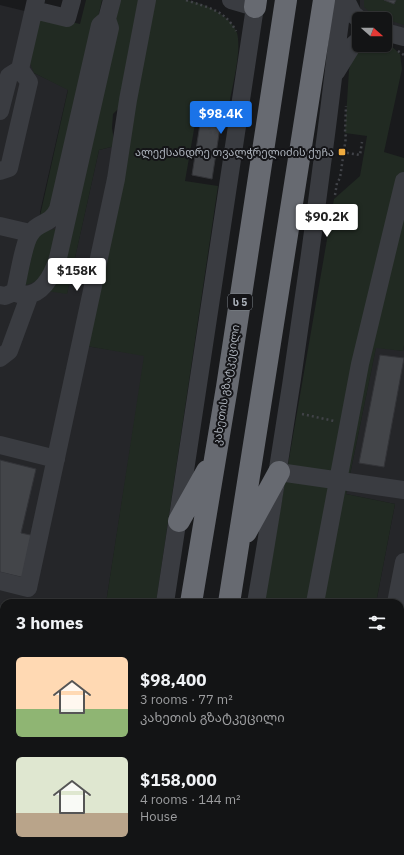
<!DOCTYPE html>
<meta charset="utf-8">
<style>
:root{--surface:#131415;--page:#202122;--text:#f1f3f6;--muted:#9d9ea0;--line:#323334;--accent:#1a73e8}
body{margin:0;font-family:"IBM Plex Sans","Noto Sans Georgian",sans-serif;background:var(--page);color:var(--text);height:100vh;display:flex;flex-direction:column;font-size:15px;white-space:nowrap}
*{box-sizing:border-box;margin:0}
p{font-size:13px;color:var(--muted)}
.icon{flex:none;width:22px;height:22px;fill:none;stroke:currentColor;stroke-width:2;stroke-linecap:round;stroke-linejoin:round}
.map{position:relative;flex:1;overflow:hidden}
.sheet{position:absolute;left:0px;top:599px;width:404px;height:256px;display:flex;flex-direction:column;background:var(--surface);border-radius:12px 12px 0 0;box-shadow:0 1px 3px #0004,0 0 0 1px var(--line)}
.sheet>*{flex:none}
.needle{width:26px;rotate:111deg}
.fabs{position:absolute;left:352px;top:12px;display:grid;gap:8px}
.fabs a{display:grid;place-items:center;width:40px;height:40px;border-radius:6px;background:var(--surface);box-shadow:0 1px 3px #0004,0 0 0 1px var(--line);font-size:20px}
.price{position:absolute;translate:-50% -34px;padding:0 9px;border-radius:4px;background:#fff;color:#222;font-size:13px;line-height:26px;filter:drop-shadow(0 1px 2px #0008)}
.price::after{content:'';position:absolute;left:50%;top:24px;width:12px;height:9px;margin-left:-6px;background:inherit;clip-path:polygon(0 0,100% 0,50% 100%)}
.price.selected{background:var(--accent);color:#fff}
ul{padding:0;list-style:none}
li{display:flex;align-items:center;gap:12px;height:100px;padding:0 16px}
li span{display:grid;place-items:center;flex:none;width:112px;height:80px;border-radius:6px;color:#555}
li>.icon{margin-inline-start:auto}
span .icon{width:48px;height:48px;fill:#fffc;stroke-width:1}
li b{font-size:17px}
h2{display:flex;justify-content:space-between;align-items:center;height:48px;padding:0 16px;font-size:17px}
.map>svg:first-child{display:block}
.built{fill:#252629}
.green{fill:#212a22}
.building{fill:#434549;stroke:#333438}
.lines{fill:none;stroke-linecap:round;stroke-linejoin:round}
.path{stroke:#414348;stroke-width:2.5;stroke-dasharray:2 3;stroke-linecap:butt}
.minor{stroke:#3a3c41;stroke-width:18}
.highway{stroke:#676a71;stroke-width:22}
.poi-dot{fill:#eeaa3f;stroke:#141417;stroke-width:1.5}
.labels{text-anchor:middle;stroke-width:4;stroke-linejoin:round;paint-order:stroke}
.shield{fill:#141417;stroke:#7e838a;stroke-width:1}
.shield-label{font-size:10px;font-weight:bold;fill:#acb2bb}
.poi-label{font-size:11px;fill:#acb2bb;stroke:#141417;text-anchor:end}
.street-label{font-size:11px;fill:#acb2bb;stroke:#141417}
</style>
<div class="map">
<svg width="404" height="855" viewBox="0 0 404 855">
<rect width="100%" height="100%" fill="#191a1c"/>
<path class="built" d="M360,0H404V28L385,23V19L367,17L360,8Z
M0,5L41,15L34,73L68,89L40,212V215L54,210L67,293L99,150L115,146L86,346L145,355L106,603H4V800L0,798Z
M404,345V855H274L275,851H400V603H376L395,504L346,494L376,347L403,351Z"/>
<path class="green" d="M86,0H102L56,203L54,210L40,216L68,90L34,73L30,63L41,15L80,24Z
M117,0H140L124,103L113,114L112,128L115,146L99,150L67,294L47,291Z
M154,0C164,0 174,0 185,0C202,2 231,15 237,33C242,51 232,87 229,106L199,101L185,181L218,186L156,603H106L144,356L86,346Z
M364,0H404V25L373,15L364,7Z
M385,42L388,43L400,54L402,69L384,152L404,158V345L403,351L376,348L346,494L395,504L376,603H264L334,199L360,176L367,136L345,133L349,70L354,53L363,45H385Z
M55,229L58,230C52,248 48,282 25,285L37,233Z
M0,798L4,800V851H92L96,855H0Z
M221,851H275L274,855H220Z"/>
<path class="building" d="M384,0H396L394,4Z
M203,105L223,108L212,179L192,175Z
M380,355L404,358L384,467L359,463Z
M0,460L36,469L21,533L35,536L25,578L0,572Z
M400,709L404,710V761L400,760Z
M4,748V769L0,767Z
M300,851H378L377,855H299Z"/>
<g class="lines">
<path class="path" d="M186,0C208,8 224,9 236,31
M398,51L404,55
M211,118L209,132L215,133L218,123L224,124
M342,152L360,155L362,142
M335,195L337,183L340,178L346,137L345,133L346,106
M302,414L334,421"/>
<path class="minor" d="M346,0L353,14L359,19
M34,10L67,18L72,0
M107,19L100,25L58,209C50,226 39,221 31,233C24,241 19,275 16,287L19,294C41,300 53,274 58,258L110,28L107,19L112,0
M385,32L404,37
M336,72L352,46L359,40
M0,111L9,76L20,69L36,0
M0,171L9,168L29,82L20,69
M0,226L30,233
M0,295L5,296L17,291
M0,358L9,351L30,294
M0,445L56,459
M279,472L404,490
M0,581L28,588L116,179L128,100L147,0
M165,603L255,7L231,0
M256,603C281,457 303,311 322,164C330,109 335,55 343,0
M315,603L360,364L404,181
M396,603L404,562
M400,702L404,703
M102,851L107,855
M208,855L209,851
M262,855V851
M290,855L291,851"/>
<path class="highway" d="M255,7L256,0
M179,521L207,471
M246,532L279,472
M191,603L227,387L286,0
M229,603L324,0
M142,855L143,851
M180,855V851"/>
</g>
<rect class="poi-dot" x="338" y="148" width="8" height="8" rx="2"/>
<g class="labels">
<rect class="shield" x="228" y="294" width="24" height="16" rx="3"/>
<g class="shield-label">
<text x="240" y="306">ს 5</text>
</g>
<g class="poi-label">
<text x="334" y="156">ალექსანდრე თვალჭრელიძის ქუჩა</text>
</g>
<g class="street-label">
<text transform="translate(226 385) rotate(-81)" y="4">კახეთის გზატკეცილი</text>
</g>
</g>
</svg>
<div class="fabs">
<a><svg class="needle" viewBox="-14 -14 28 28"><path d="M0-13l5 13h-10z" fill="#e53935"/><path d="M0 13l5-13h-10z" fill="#9d9ea0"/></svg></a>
</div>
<b class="price selected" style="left:221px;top:135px">$98.4K</b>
<b class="price" style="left:327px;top:238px">$90.2K</b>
<b class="price" style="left:77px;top:292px">$158K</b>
<section class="sheet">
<h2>3 homes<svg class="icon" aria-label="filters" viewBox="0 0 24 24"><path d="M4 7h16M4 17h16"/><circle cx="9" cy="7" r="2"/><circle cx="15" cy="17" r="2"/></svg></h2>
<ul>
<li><span style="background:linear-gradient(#ffd9b3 65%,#8fb573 0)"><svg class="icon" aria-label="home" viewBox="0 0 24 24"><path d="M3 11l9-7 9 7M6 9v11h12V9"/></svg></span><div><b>$98,400</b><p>3 rooms · 77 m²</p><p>კახეთის გზატკეცილი</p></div></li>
<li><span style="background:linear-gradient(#dfe7d0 70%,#b9a48a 0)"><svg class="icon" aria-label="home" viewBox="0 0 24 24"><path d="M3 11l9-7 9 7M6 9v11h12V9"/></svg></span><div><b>$158,000</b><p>4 rooms · 144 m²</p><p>House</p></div></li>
</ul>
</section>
</div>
